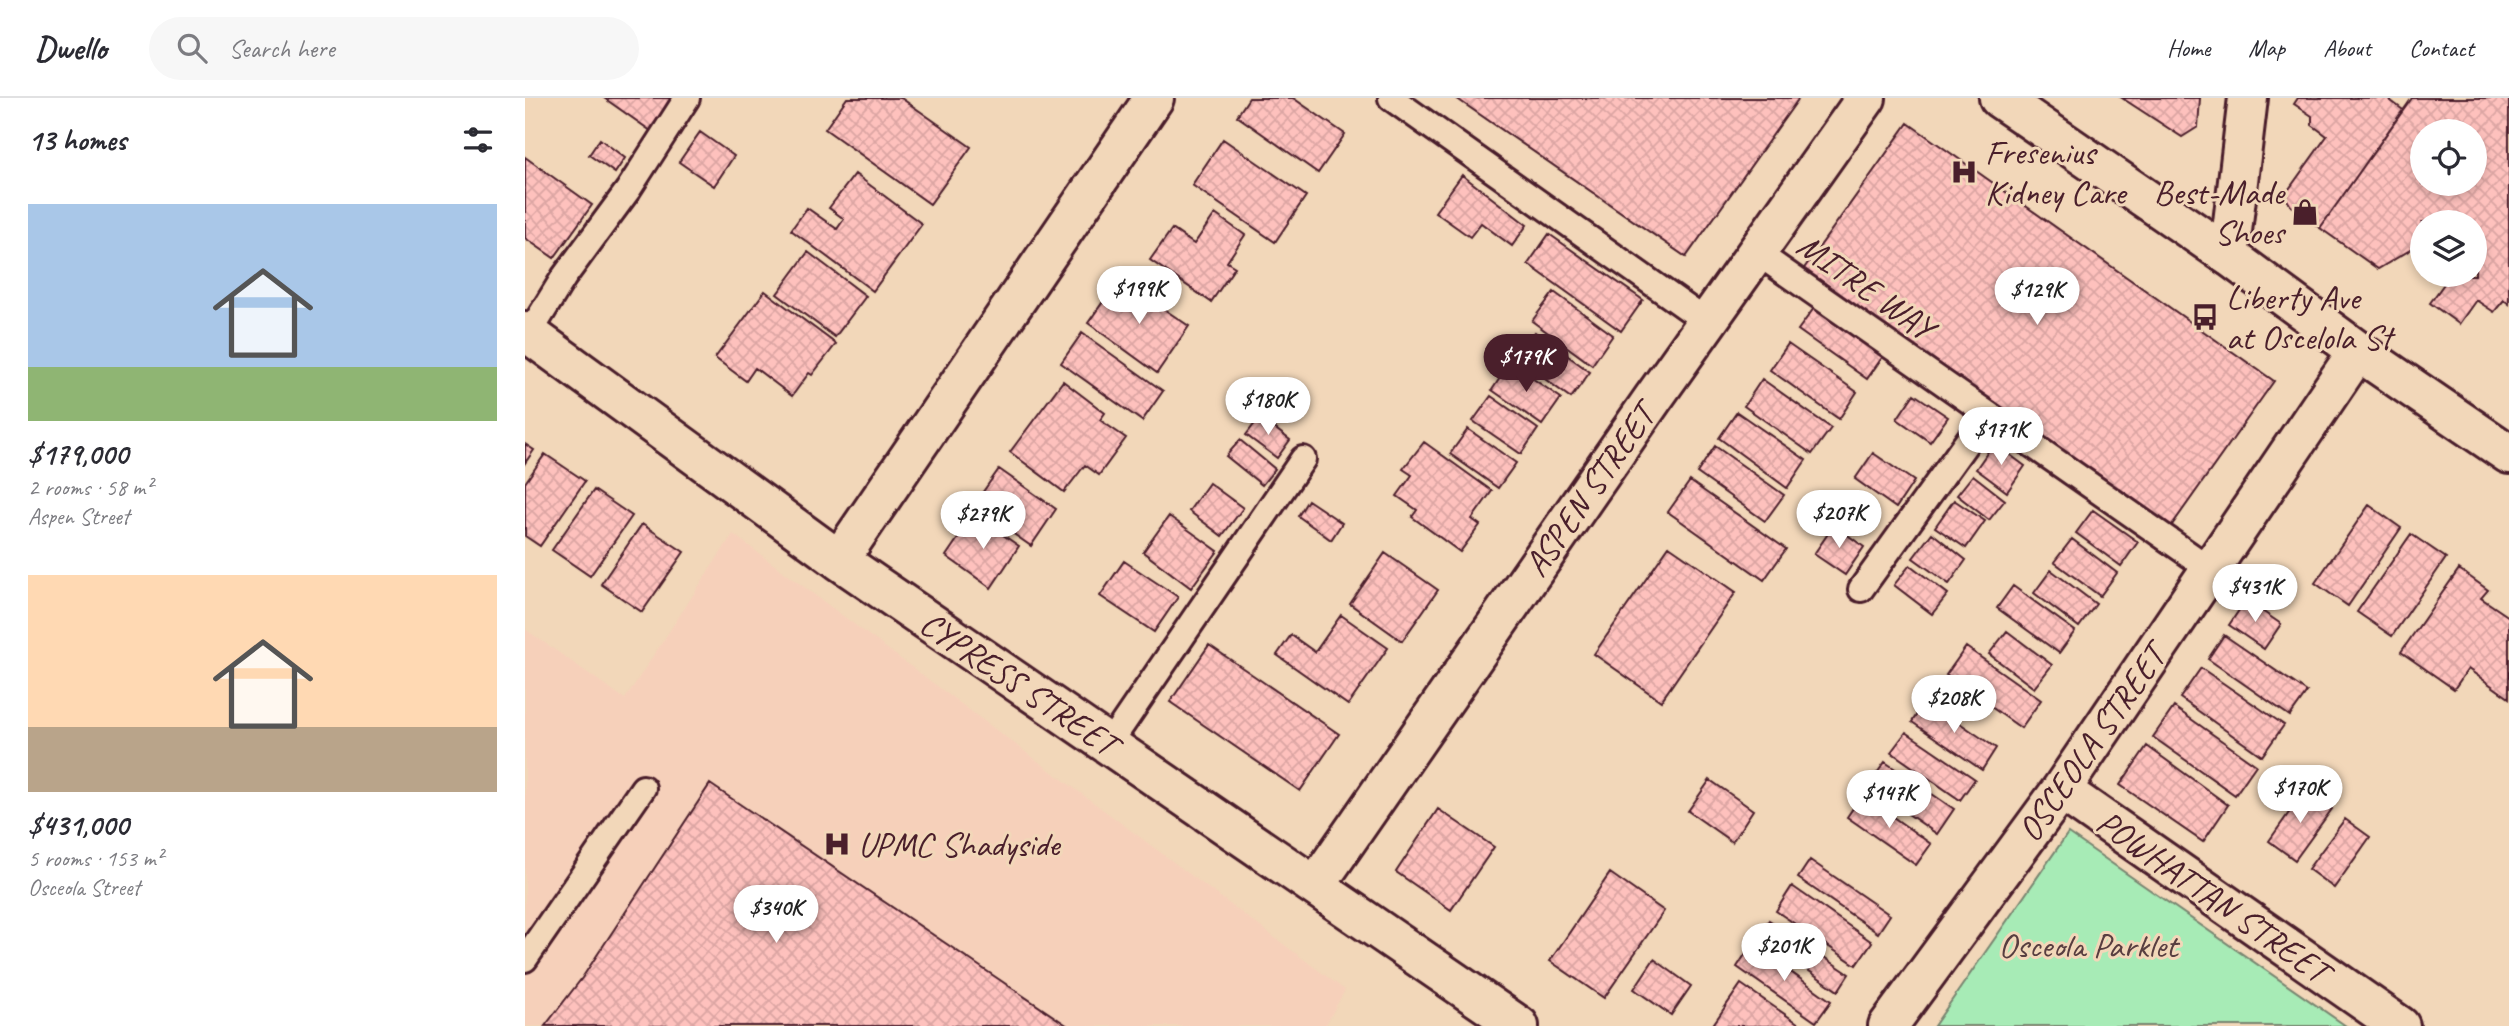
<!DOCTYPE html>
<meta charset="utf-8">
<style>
:root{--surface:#fff;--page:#f7f7f7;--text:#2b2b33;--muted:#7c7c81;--line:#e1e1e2;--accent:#4a1f2b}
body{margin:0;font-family:Caveat,sans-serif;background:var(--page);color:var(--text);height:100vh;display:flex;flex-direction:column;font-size:26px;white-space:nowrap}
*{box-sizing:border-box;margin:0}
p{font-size:23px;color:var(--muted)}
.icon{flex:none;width:38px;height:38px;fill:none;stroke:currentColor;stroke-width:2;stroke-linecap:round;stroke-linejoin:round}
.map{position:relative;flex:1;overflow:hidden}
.panel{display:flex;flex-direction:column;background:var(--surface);width:525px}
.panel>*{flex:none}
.tools{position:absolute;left:1885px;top:21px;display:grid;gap:14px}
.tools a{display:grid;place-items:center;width:77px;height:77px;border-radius:50%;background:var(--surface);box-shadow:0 4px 10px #0003;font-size:35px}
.price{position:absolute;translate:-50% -60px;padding:0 16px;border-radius:24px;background:#fff;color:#222;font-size:23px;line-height:46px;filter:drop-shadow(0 2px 4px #0008)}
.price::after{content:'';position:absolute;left:50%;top:42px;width:21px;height:16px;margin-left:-10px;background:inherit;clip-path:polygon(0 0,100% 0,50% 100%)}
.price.selected{background:var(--accent);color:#fff}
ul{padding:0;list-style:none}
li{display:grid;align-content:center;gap:14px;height:371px;padding:0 28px}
li span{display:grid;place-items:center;height:217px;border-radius:0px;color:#555}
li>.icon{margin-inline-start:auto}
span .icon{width:126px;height:126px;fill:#fffc;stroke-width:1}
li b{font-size:30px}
h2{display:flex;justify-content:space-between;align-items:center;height:84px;padding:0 28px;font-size:30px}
header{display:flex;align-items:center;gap:42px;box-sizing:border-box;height:98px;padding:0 35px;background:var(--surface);border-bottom:2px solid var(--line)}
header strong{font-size:33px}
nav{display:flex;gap:38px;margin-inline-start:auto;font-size:24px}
.search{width:490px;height:63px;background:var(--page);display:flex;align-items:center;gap:18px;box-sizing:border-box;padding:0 24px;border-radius:38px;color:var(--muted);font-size:26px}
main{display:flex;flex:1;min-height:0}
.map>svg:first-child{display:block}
.built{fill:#f6d0ba}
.green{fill:#a7ebb6;stroke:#788570;stroke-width:2}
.building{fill:url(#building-cross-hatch);stroke:#4a1f2b;stroke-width:2;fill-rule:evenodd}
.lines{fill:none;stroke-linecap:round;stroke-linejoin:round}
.service-casing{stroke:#4a1f2b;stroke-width:30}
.minor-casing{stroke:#4a1f2b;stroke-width:44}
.primary-casing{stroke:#4a1f2b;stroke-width:44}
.service{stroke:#f2d7b9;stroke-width:24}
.minor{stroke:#f2d7b9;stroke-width:38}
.primary{stroke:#f2d7b9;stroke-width:38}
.labels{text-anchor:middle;stroke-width:6;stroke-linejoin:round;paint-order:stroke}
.poi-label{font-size:35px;fill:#4a1f2b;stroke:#f2d7b9;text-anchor:start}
.street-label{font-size:35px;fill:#4a1f2b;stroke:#f2d7b9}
.park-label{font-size:35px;fill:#583e40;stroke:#f2d7b9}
</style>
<header>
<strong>Dwello</strong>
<div class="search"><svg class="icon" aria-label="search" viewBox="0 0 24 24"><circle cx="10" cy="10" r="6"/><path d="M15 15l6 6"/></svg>Search here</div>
<nav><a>Home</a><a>Map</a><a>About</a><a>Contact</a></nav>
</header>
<main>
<section class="panel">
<h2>13 homes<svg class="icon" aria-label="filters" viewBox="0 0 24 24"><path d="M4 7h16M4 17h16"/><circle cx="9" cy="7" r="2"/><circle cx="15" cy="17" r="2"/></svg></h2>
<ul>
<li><span style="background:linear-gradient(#a9c7e8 75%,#8fb573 0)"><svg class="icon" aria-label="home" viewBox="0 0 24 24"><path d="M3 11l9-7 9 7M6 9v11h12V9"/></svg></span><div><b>$179,000</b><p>2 rooms · 58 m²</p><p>Aspen Street</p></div></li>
<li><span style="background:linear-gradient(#ffd9b3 70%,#b9a48a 0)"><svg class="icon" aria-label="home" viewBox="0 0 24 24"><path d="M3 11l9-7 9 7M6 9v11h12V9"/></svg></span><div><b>$431,000</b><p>5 rooms · 153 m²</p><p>Osceola Street</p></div></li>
</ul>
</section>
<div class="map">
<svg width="1984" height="928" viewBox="0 0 1984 928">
<defs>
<pattern id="building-cross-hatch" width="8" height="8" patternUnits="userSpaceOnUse" patternTransform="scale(1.75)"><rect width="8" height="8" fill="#fec1bd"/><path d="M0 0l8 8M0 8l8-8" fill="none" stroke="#dba5a3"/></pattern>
</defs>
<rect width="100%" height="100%" fill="#f2d7b9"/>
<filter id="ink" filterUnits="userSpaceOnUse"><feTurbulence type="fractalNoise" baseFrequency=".0143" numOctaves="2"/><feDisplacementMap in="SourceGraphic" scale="14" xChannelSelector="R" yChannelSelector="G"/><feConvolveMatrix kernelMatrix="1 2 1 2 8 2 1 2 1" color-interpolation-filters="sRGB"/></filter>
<g filter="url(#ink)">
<path class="built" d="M208,436L820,892L800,928H0V531L100,601Z"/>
<path class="green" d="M1543,735L1821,928H1409Z"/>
<path class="building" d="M79,0H149L126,33Z
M322,0H376L446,49L405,106L300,31Z
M724,0H768L820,36L793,75L712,18Z
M931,0H1274L1161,159Z
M1597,0H1675L1673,29L1657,39Z
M1773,0H1862L1878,12L1795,130L1766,108L1761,100L1762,94L1802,38L1787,27V18L1769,6Z
M1887,0H1984V206L1979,202L1969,214L1951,202L1934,226L1905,205L1921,183L1912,177H1950V124H1897V145L1853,171L1795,130ZM1897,33H1950V86H1897Z
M1383,25L1749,283L1642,434L1275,176Z
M175,34L209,58L189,88L154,64Z
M75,41L100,60L90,75L64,57Z
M698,41L781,98L750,144L667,87Z
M0,59L67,107L29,160L0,140Z
M330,76L397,126L348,193L266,132L282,110L312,131L319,121L304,110Z
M937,77L1002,127L987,148L956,125L945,139L910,114Z
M690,116L720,137L702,164L710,169L686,204L625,162L647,131L669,146Z
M1024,136L1118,202L1096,233L1003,166Z
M283,154L341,198L310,239L252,196Z
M594,181L664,228L632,275L563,225Z
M240,193L311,246L287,277L284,275L267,298L230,270L221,283L190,260Z
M1029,194L1088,237L1067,267L1007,223Z
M1292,206L1361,254L1342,281L1273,232Z
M1010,234L1065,274L1046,300L991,260Z
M557,235L638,293L617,323L536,265Z
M1263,246L1332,294L1314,321L1245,272Z
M985,265L1036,300L1017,327L967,292Z
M1237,281L1306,330L1287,356L1219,308Z
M538,283L580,315L575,322L601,340L574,377L560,367L539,394L485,354Z
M1389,296L1423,319L1405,344L1372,321Z
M966,298L1013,331L996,356L948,323Z
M1212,314L1281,362L1262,390L1194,340Z
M735,319L765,342L752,360L721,337Z
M943,331L991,365L973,390L925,356Z
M715,342L750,371L737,387L701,358Z
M899,344L967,393L947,421L955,427L935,454L887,419L892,412L872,398L887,377L878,371Z
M1469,345L1500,368L1482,394L1451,371Z
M0,346L9,352L0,365Z
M1190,348L1259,397L1240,423L1172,375Z
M1348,355L1389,383L1371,410L1330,381Z
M20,356L60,383L15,448L0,438V385Z
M474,371L531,411L506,448L448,408Z
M1448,377L1480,402L1464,422L1432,397Z
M1165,383L1261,451L1239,482L1143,414Z
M684,385L718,410L697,438L664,413Z
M69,392L107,418L65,478L27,452Z
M783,402L817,425L806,442L773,418Z
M1429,402L1460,423L1441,450L1410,429Z
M1844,407L1876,430L1823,508L1790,485Z
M1568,412L1613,444L1596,468L1551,435Z
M449,417L494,448L466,490L421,458Z
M644,418L693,453L666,490L618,454Z
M117,426L159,454L117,514L76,486Z
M1309,427L1339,449L1320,477L1289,456Z
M1407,435L1441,462L1424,486L1388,460Z
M1886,436L1921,460L1867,538L1832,514Z
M1547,441L1592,475L1575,498L1529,464Z
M1144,448L1211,494L1136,603L1069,556Z
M860,455L913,492L877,543L825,506Z
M599,463L653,499L629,534L575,498Z
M1385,467L1423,496L1407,516L1369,487Z
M1934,471L1963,492L1956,500L1984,519V600L1943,571L1929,591L1876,554Z
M1526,472L1571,506L1554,529L1509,495Z
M1488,488L1550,533L1534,555L1472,510Z
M1721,502L1756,526L1739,551L1704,527Z
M816,517L863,550L823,607L752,557L766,537L790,554Z
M1482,533L1527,567L1509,590L1464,556Z
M1699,537L1782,594L1765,618L1683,561Z
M684,547L814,636L775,693L645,604Z
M1441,549L1516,602L1496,630L1421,577Z
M1676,570L1759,627L1737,658L1655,600Z
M1401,602L1471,650L1457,672L1387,624Z
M1649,609L1731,667L1710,697L1628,639Z
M1381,634L1450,681L1435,702L1366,654Z
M1622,648L1703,707L1678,744L1595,687Z
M1360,664L1429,711L1412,736L1343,688Z
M1185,682L1228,712L1207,744L1163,713Z
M185,686L543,928H20L57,880Z
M1780,692L1807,711L1770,762L1744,743Z
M1337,697L1406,746L1391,767L1322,719Z
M913,711L969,749L926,812L871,774Z
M1820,721L1845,739L1809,790L1783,771Z
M1285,762L1365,817L1353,835L1273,780Z
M1085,775L1139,813L1079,900L1025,863Z
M1267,788L1347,844L1331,867L1251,813Z
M1244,822L1324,876L1313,893L1234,838Z
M1227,846L1306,903L1291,924L1212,869Z
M1129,861L1166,888L1146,917L1109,891Z
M1216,886L1277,928H1187Z"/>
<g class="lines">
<defs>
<path id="service" d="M866,0L1182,224
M1231,154L1685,471
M4,236L39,179L103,92L162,0
M1336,491L1462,316
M584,646L778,361
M0,861L118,690"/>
<path id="minor" d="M1704,158L1723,0
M0,233L314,462L994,928
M314,462L629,0
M1536,692L1875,928
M791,787L1127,302L1341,0
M1363,928L1536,692L1833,253"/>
<path id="primary" d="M1474,0L1704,158L1833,253L1984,356"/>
</defs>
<use href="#service" class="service-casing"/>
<use href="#minor" class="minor-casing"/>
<use href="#primary" class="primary-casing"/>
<use href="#service" class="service"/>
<use href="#minor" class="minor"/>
<use href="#primary" class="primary"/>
</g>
</g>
<defs>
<symbol id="hospital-bare" viewBox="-9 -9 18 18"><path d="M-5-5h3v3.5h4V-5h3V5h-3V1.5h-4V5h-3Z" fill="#4a1f2b" stroke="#f2d7b9" stroke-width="2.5" paint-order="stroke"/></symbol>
<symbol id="shop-bare" viewBox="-9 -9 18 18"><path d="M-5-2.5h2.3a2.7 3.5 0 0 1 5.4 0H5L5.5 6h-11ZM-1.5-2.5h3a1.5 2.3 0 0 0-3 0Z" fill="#4a1f2b" stroke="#f2d7b9" stroke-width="2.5" paint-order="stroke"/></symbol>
<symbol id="bus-bare" viewBox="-9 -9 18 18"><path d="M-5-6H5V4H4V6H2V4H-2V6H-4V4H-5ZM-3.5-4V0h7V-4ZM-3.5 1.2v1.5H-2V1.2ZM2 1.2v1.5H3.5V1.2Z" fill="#4a1f2b" stroke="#f2d7b9" stroke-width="2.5" paint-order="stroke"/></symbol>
</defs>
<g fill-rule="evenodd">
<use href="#hospital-bare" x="1420" y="55" width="38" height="38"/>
<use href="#shop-bare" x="1761" y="95" width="38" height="38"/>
<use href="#bus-bare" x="1661" y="200" width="38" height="38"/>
<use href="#hospital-bare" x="293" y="727" width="38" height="38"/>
</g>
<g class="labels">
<g class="poi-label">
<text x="1460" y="66">Fresenius<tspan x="1460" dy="40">Kidney Care</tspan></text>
<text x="1759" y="106" text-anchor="end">Best-Made<tspan x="1759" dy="40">Shoes</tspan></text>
<text x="1701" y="211">Liberty Ave<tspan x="1701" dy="40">at Oscelola St</tspan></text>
<text x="333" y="758">UPMC Shadyside</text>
</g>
<g class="street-label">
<text transform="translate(1341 188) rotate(35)" y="12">MITRE WAY</text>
<text transform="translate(1064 392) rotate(-55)" y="12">ASPEN STREET</text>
<text transform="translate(494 585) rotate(34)" y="12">CYPRESS STREET</text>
<text transform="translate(1566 645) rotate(-55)" y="12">OSCEOLA STREET</text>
<text transform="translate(1688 798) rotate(35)" y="12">POWHATTAN STREET</text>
</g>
<g class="park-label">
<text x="1563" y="859">Osceola Parklet</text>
</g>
</g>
</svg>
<div class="tools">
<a><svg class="icon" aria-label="locate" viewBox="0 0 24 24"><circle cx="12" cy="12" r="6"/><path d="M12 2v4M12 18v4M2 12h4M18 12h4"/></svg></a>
<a><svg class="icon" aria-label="layers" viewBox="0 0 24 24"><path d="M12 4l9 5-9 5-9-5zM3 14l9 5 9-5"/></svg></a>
</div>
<b class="price" style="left:614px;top:228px">$199K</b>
<b class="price" style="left:1512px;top:229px">$129K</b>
<b class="price selected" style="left:1001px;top:296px">$179K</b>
<b class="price" style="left:743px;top:339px">$180K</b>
<b class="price" style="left:1476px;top:369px">$171K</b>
<b class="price" style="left:1314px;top:452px">$207K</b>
<b class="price" style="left:458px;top:453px">$279K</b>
<b class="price" style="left:1730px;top:526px">$431K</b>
<b class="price" style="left:1429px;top:637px">$208K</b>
<b class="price" style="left:1775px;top:727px">$170K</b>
<b class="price" style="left:1364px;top:732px">$147K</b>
<b class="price" style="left:251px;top:847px">$340K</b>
<b class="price" style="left:1259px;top:885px">$201K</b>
</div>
</main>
